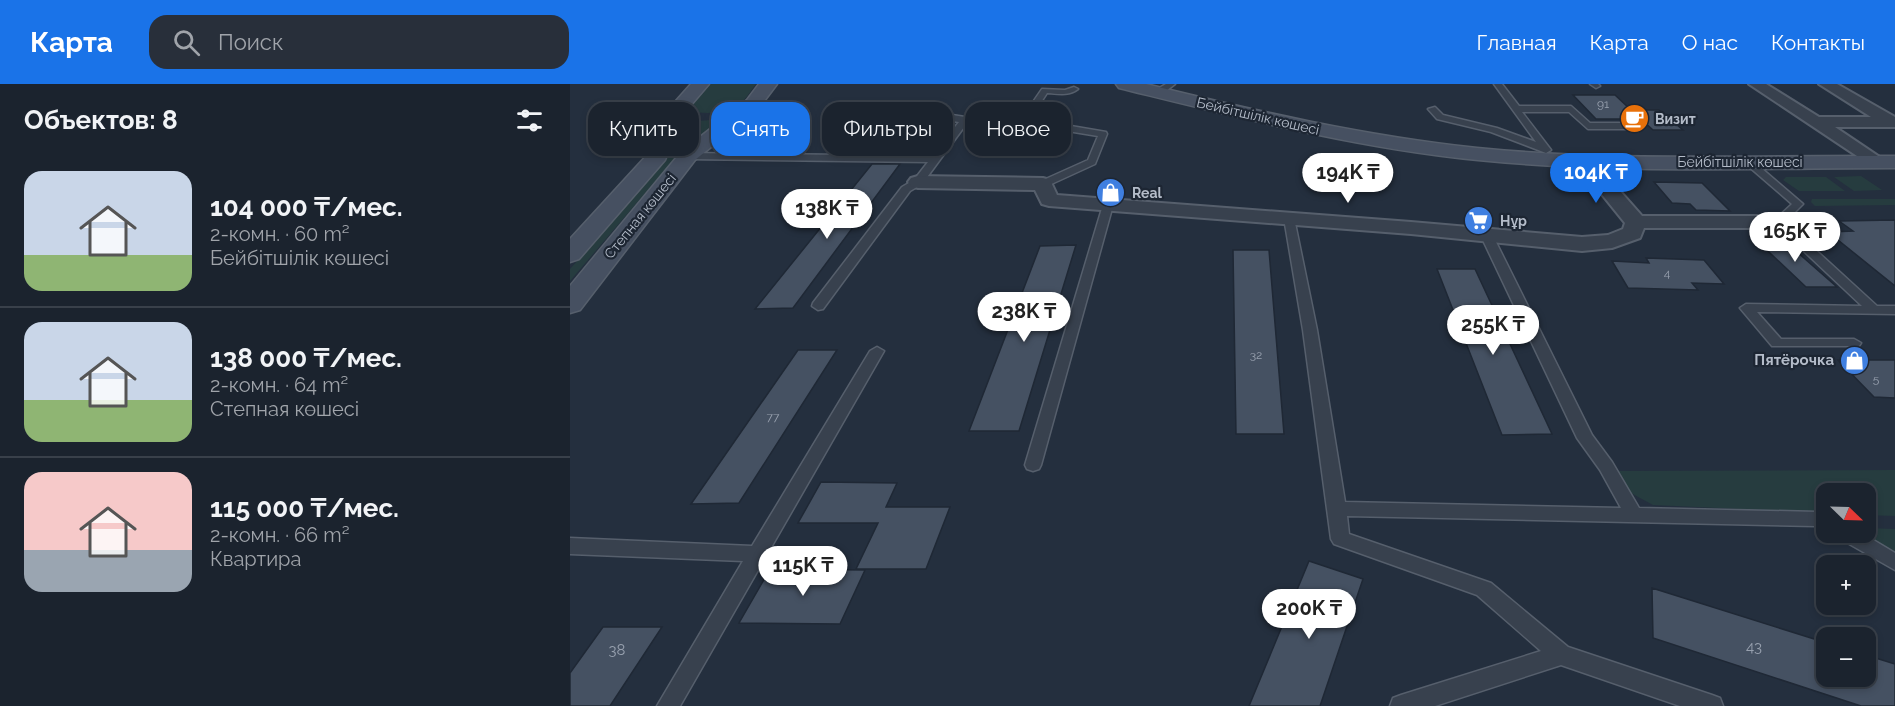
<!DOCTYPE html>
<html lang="ru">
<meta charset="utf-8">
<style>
:root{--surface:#1b232e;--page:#282f3a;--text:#f1f3f6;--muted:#a0a4aa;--line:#39404a;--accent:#1a73e8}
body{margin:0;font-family:Raleway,sans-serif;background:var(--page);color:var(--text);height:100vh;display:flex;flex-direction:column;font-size:22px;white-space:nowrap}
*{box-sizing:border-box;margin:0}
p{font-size:20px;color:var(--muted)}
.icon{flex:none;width:33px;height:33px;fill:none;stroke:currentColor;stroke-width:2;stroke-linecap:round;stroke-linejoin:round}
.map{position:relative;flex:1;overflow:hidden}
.side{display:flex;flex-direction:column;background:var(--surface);width:570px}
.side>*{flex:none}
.top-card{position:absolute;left:18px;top:18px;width:570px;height:54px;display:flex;gap:12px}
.needle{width:39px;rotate:113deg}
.fabs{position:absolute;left:1246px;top:399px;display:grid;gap:12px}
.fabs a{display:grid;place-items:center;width:60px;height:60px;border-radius:12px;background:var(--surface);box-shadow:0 3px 9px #0003,0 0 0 2px var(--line);font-size:30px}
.price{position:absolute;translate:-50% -51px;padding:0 14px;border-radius:21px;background:#fff;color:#222;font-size:20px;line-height:39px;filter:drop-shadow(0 2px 3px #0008)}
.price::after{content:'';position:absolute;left:50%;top:36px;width:18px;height:14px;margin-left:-9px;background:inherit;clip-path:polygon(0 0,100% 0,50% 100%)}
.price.selected{background:var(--accent);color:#fff}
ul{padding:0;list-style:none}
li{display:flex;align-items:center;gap:18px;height:150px;padding:0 24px}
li+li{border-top:2px solid var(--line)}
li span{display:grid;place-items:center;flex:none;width:168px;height:120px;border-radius:18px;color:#555}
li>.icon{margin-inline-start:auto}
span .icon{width:72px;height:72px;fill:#fffc;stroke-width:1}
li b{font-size:26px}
h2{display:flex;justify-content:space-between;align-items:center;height:72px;padding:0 24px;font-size:26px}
.tag{padding:0 21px;border-radius:18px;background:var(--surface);box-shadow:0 3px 9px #0003,0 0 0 2px var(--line);font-size:21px;line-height:54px}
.tag.selected{background:var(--accent);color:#fff}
header{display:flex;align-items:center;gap:36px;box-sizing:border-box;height:84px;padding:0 30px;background:var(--accent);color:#fff}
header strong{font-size:28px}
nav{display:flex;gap:33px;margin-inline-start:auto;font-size:21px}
.search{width:420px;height:54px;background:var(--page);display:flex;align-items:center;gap:15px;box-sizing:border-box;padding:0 21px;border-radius:18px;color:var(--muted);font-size:22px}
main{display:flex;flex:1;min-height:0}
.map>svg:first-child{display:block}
.green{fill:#263c3f}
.building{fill:#455162;stroke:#1f2835;stroke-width:1.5}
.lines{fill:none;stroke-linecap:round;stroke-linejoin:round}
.lane-casing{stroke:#565f6c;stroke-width:3}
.street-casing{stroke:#565f6c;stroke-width:4}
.secondary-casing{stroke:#565f6c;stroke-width:3}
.lane{fill:#38414e;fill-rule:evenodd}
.street{fill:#38414e;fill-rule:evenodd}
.secondary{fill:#465061;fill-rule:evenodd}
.labels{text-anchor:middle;stroke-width:4.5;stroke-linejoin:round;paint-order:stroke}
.number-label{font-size:12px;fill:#98a1af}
.far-street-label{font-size:14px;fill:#b4bcc9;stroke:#1d2633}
.far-poi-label{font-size:14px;font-weight:bold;fill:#b4bcc9;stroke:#1d2633;text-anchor:start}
.poi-label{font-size:15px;font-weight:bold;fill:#b4bcc9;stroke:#1d2633;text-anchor:end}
.near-number-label{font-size:15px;fill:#98a1af}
</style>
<header>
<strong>Карта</strong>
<div class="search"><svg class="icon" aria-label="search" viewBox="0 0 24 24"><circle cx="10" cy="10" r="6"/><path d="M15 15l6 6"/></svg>Поиск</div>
<nav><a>Главная</a><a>Карта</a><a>О нас</a><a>Контакты</a></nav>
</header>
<main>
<section class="side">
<h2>Объектов: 8<svg class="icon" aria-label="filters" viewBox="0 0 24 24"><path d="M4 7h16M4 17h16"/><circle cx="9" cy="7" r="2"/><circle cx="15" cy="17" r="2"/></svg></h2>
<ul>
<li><span style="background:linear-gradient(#c9d6e8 70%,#8fb573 0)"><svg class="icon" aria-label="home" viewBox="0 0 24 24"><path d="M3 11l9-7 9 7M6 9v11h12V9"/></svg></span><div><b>104 000 ₸/мес.</b><p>2-комн. · 60 m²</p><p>Бейбітшілік көшесі</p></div></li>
<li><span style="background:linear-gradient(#c9d6e8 65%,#8fb573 0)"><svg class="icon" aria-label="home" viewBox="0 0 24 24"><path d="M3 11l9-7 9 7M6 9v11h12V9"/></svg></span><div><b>138 000 ₸/мес.</b><p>2-комн. · 64 m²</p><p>Степная көшесі</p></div></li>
<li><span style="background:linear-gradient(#f6c9c9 65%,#9aa5b1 0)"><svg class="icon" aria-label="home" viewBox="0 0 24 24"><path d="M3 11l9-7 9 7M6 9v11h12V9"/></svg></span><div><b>115 000 ₸/мес.</b><p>2-комн. · 66 m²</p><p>Квартира</p></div></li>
</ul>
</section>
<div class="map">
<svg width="1325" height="622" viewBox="0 0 1325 622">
<rect width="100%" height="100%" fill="#242f3e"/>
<path class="green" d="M141,0H186C181,6 176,15 170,20C159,29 135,31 122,27L120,24Z
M153,35L111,67L0,197V185L102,69L116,38Z
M1291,92L1312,106L1284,107L1264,93Z
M1216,93H1256L1275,107H1229L1213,96Z
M1242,115H1325V121L1245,122L1241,118Z
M1325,386V432L1296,431V410H1257V429L1083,421L1059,408L1047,387Z
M1296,444L1325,445V473L1283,449L1296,448Z"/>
<path class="building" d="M1003,11H1045L1061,26H1089L1113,46H1083L1071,35H1026Z
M340,34L380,39L363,60H345L338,69H311Z
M302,80H330L223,224L185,225Z
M1084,98L1132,99L1160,127L1126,126L1120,120L1102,119Z
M1325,136V202L1258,148L1283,147L1269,137Z
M1183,153H1210L1267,203H1236Z
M506,161L449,347H399L470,162Z
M663,166H699L714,350H666Z
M1076,174L1134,176L1154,200L1122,199L1128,206L1058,204L1042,177L1079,179Z
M867,185H905L982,350L932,351Z
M228,266H267L169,419L121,420Z
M1268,276H1325V314L1304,313Z
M251,398L327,399L316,423H380L356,485H286L308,439H228Z
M739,477L793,495L750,622H679Z
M200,485L295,486L270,540L169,539Z
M1082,504L1257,559V592H1296V571L1325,580V622H1291L1083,554Z
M33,543H92L40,622H0V589Z"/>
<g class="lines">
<defs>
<path id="lane" d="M596,0H605L592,10H586V6Z
M924,0H932L949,22H1001L1020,39H1064L1068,42L1064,45H1018L999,28H952L981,66L976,69L921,48L867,35L858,25L865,23L873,31L927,44L966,58Z
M1020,0H1028L1030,2L1026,4Z
M504,3L508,5C499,12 489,10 477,9L460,35L536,48L537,50L525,80L477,102H469V98L518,76L528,52L455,40L397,39L352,100L340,107L253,225L248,226L242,222L243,219L332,103L344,96L358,78L118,75L113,72L118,69L362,72L389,38L350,32H297L293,29L297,26H350L395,33L452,34L472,5L495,6Z
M1177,77H1183L1233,120L1215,138L1307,222H1325V230L1187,228L1211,255H1284L1291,259L1289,262H1202L1170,224L1176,220L1292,222L1205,140V136L1222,120L1177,81Z
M538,118L543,121L471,381L469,385L463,387L457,385L455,381L533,121Z
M719,131L724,134L747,246L775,418L1051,424L1030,386L1007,354L911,152L917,149L923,152L1022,351L1042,378L1069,424L1248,428L1257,431V447L1245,442L777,432L779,450L921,499L998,563L1142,611L1150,614L1153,622H1110L991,581L865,622H820L823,614L831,611L971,567L907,511L764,460L761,455L733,246L714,134Z
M307,263L314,267L110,622H87L173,477L0,470V454L182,462L300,267Z
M1264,448H1290L1325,469V486L1267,453Z"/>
<path id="street" d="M1179,0H1196L1249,33H1301L1249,0H1267L1325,33V43H1265L1317,78L1314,82H1302Z
M1014,72L1020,73L1072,132H1209L1216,134L1219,138L1216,142L1209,144H1074L1070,154L1042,164L1012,167L841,150L479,122L472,120L465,106L348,104L341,102L338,98L341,94L348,92L473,94L480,96L487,111L841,138L1012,153L1038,151L1053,145L1055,139L1005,77L1008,73Z"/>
<path id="secondary" d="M121,0H139L115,28L95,76L9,175L0,178V155L78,70L97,27Z
M189,0H207L189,24L125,76L10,226L0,229V202L111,68L177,16Z
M546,0H576C685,27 795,52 907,64C1045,78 1186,71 1325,72V84C1186,84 1047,90 908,76C786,64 667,33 549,4Z"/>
</defs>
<use href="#lane" class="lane-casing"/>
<use href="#street" class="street-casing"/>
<use href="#secondary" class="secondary-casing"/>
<use href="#lane" class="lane"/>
<use href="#street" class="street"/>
<use href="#secondary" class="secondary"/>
</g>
<defs>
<symbol id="cafe-disc" viewBox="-11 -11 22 22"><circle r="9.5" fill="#e8710a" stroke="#1d2633"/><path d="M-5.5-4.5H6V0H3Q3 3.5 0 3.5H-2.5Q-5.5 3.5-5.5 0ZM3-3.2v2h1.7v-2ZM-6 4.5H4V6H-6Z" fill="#fff"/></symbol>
<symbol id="shop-disc" viewBox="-11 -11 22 22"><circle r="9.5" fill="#3f7fe0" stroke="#1d2633"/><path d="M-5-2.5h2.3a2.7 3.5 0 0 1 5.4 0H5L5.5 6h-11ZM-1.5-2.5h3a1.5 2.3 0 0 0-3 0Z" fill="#fff"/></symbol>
<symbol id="supermarket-disc" viewBox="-11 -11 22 22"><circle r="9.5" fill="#3f7fe0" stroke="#1d2633"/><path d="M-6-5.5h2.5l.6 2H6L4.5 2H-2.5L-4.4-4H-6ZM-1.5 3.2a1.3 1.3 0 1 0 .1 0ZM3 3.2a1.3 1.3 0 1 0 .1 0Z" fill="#fff"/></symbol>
</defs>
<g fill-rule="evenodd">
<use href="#cafe-disc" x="1048" y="18" width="33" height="33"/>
<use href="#shop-disc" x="524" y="92" width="33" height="33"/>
<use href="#supermarket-disc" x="892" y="120" width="33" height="33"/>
<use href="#shop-disc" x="1268" y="260" width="33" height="33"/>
</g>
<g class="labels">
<g class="number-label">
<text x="1033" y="24">91</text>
<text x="1097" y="193">4</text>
<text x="686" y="275">32</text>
<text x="1306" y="299">5</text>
<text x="203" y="337">77</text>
</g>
<g class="far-street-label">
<text transform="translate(688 32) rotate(13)" y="5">Бейбітшілік көшесі</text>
<text x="1170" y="83">Бейбітшілік көшесі</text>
<text transform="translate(70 132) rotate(-51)" y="5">Степная көшесі</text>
</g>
<g class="far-poi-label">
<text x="1085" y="40">Визит</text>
<text x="562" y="114">Real</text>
<text x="930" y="142">Нұр</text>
</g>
<g class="poi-label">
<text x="1264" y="281">Пятёрочка</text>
</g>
<g class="near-number-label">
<text x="1184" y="568">43</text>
<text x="47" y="571">38</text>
</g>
</g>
</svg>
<div class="fabs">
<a><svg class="needle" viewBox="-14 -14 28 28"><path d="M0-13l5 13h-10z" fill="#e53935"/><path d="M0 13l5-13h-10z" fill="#a0a4aa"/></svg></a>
<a>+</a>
<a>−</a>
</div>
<b class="price" style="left:778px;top:120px">194K ₸</b>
<b class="price selected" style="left:1026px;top:120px">104K ₸</b>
<b class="price" style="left:257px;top:156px">138K ₸</b>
<b class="price" style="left:1225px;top:179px">165K ₸</b>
<b class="price" style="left:454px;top:259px">238K ₸</b>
<b class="price" style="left:923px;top:272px">255K ₸</b>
<b class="price" style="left:233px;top:513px">115K ₸</b>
<b class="price" style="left:739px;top:556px">200K ₸</b>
<div class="top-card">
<a class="tag">Купить</a>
<a class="tag selected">Снять</a>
<a class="tag">Фильтры</a>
<a class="tag">Новое</a>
</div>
</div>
</main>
